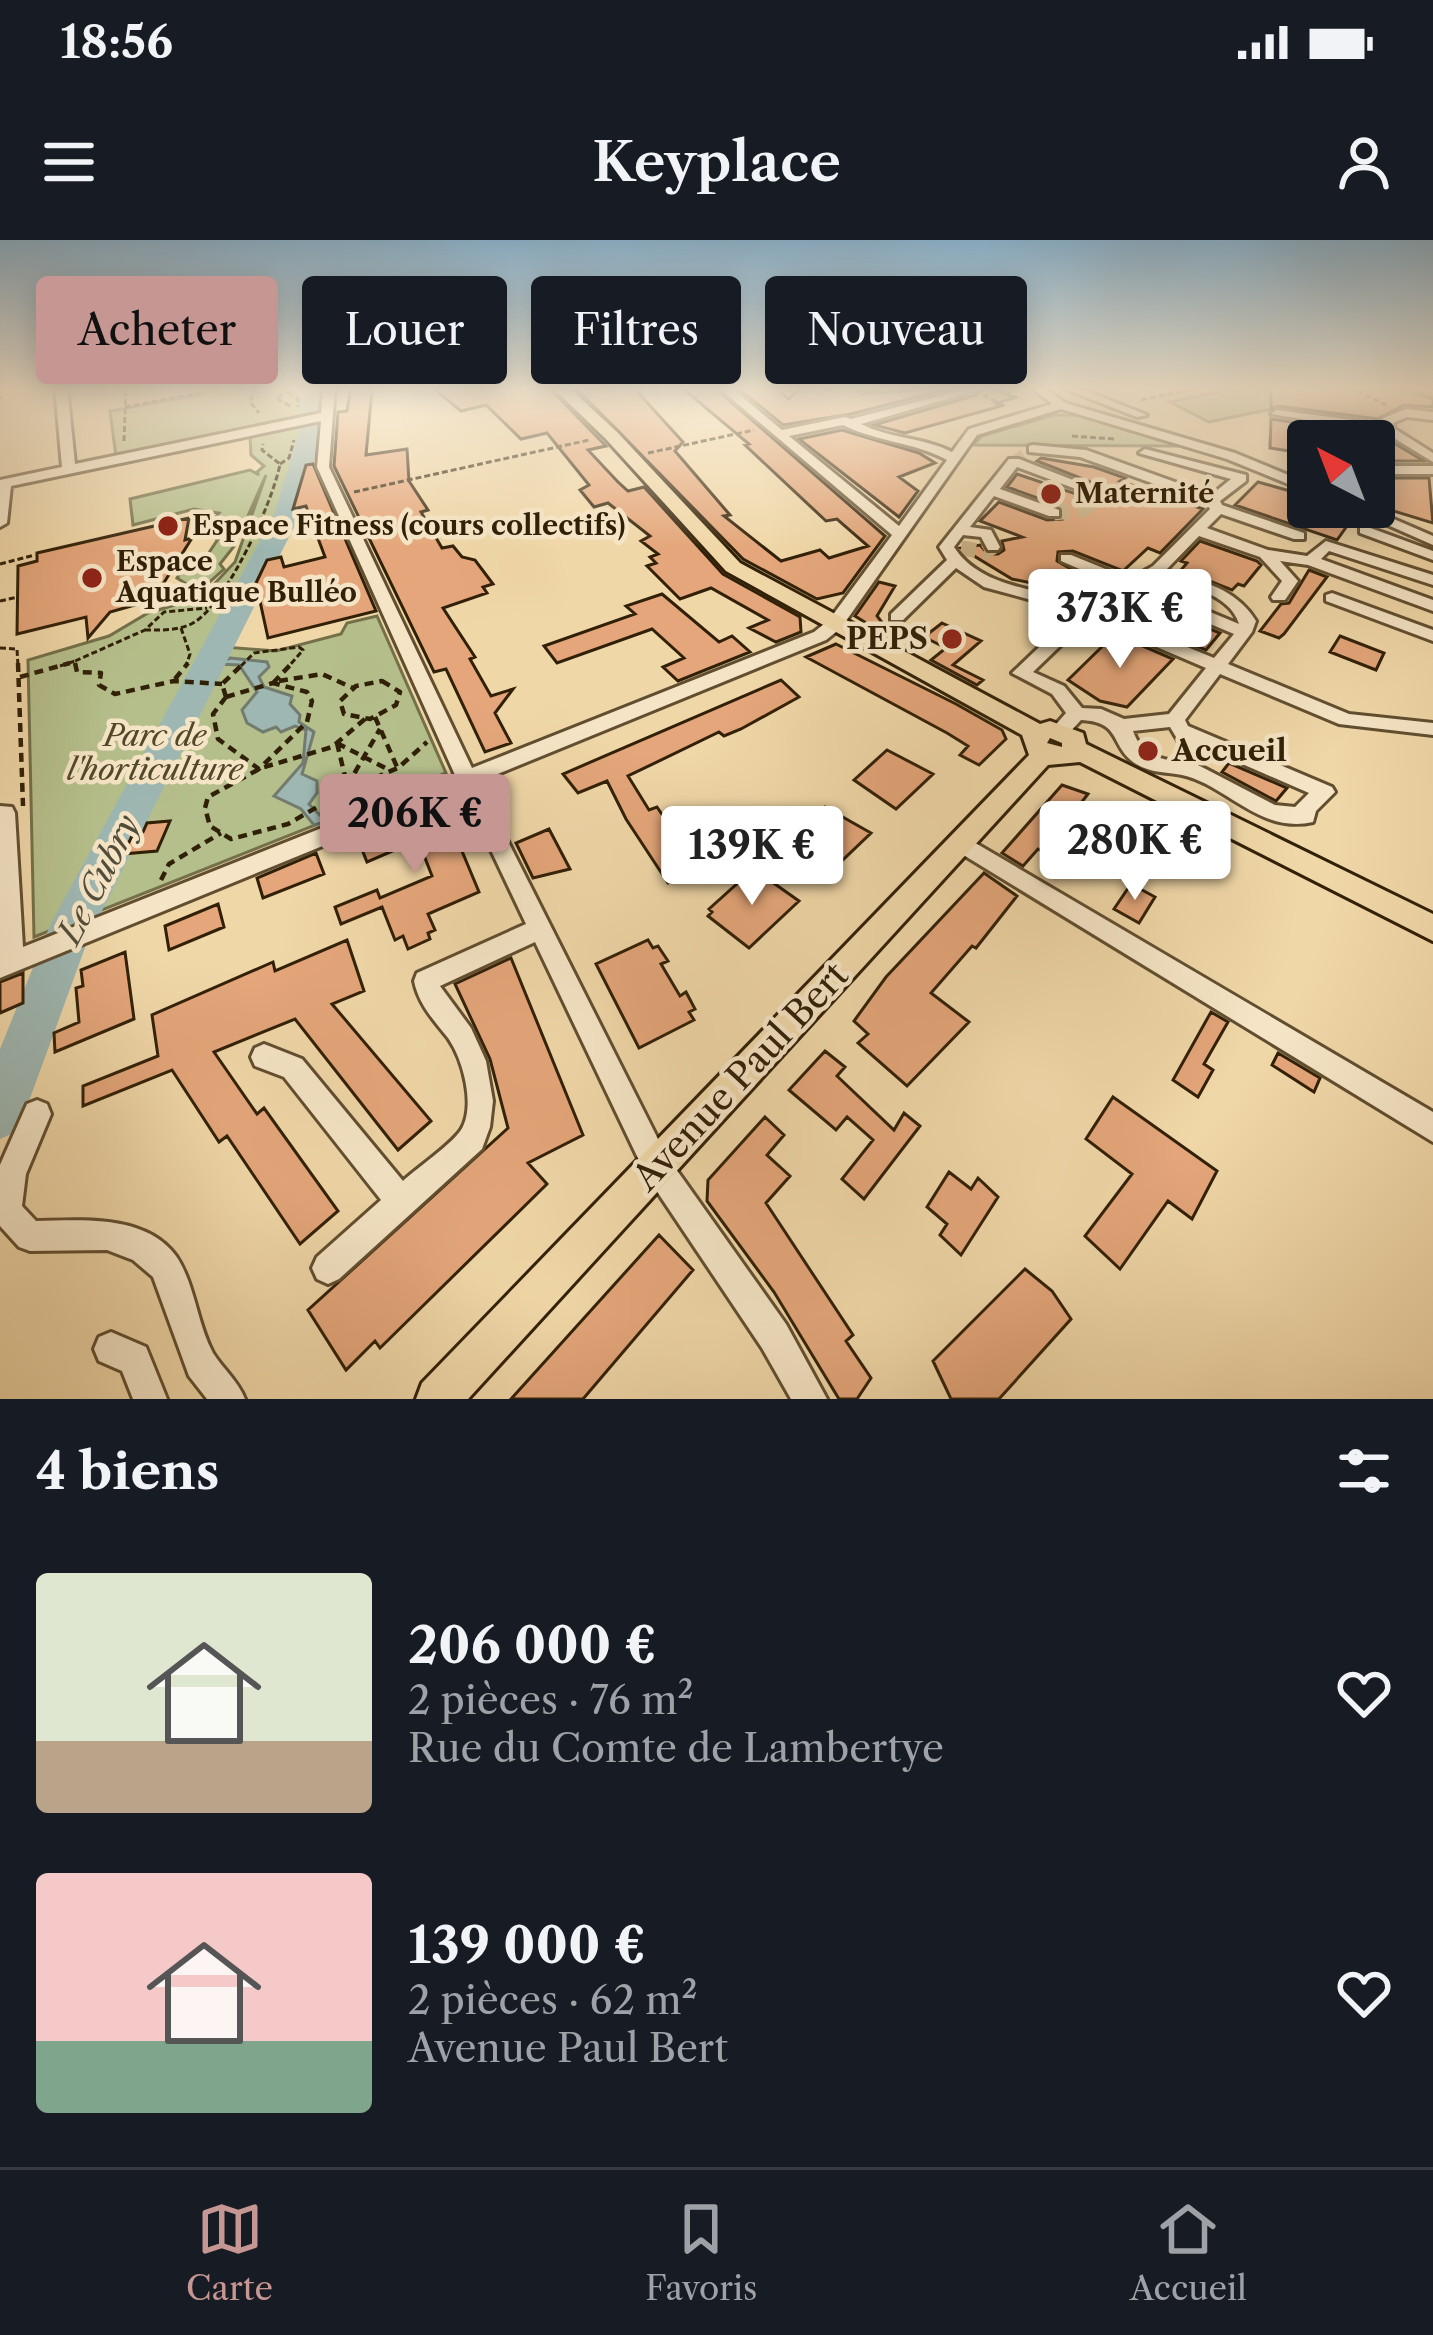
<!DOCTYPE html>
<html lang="fr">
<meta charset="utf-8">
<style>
:root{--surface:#171b24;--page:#20242c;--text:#f1f3f6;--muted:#9ea1a6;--line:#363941;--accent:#c59692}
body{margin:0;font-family:"Libre Caslon Text",serif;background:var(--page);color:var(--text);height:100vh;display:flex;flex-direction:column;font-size:45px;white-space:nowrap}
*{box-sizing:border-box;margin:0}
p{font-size:39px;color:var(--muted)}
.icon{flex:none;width:66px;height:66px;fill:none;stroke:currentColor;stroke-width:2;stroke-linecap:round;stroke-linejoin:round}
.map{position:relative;height:1159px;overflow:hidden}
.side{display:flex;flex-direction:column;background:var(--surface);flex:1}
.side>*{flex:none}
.hud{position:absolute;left:36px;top:36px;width:1362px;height:108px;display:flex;gap:24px}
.needle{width:78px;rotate:318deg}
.controls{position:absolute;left:1287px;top:180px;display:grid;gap:24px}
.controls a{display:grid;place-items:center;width:108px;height:108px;border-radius:12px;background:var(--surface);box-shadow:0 6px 30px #0003;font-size:60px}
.price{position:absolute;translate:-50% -102px;padding:0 27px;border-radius:12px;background:#fff;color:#222;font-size:39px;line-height:78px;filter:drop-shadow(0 3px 6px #0008)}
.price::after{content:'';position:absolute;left:50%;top:72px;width:36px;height:27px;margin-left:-18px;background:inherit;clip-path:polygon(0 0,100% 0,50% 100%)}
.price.active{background:var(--accent);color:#111}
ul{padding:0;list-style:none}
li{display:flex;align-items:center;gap:36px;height:300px;padding:0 36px}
li span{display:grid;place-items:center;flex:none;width:336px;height:240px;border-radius:12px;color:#555}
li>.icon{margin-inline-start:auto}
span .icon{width:144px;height:144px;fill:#fffc;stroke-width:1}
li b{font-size:51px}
h2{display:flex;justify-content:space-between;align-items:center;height:144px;padding:0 36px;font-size:51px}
.chip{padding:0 42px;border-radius:12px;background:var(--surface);box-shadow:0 6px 30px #0003;font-size:42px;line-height:108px}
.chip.active{background:var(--accent);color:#111}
.status{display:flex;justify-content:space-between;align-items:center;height:84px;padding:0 60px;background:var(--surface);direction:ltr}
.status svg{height:33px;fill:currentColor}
header{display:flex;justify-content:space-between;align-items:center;height:156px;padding:0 36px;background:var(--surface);font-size:54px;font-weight:600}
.dock{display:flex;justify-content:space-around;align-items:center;height:168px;border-top:3px solid var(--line);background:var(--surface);font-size:33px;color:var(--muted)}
.dock a{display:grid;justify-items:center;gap:6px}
.dock .active{color:var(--accent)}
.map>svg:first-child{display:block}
.green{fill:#b5bf8b;stroke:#73704a;stroke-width:3}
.water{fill:#9eb7b2;stroke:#727b6e;stroke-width:3}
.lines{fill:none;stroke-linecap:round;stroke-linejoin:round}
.river{fill:#9eb7b2;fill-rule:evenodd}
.building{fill:#e4a67a;stroke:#312008;stroke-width:3}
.minor-tunnel-far1{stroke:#cab288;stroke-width:12;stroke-dasharray:12 6;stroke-linecap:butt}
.minor-tunnel{stroke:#cab288;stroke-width:15;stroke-dasharray:15 8;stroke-linecap:butt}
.minor-casing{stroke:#614e30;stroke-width:6}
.major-casing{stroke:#312008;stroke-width:6}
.path-far1{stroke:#312008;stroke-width:3;stroke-dasharray:6 3;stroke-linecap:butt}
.path{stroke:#312008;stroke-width:4.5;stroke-dasharray:9 6;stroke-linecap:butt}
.minor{fill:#f5e5c6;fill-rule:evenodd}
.major{fill:#f0d7a8;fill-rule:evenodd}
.poi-dot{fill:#8f2418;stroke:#f5e5c6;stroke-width:4.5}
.labels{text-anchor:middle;stroke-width:9;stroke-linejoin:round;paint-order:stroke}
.far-poi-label{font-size:27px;font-weight:bold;fill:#312008;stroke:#f5e5c6;text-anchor:start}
.poi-label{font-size:30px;font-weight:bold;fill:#312008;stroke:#f5e5c6;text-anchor:end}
.park-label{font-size:30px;font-style:italic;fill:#524829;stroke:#f5e5c6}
.water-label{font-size:33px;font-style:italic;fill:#524d3b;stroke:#f5e5c6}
.near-street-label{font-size:36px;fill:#312008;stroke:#f5e5c6}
</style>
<div class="status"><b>18:56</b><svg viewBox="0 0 49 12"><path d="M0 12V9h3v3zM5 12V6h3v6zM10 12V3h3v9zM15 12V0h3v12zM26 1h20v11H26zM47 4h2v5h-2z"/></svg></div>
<header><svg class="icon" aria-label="menu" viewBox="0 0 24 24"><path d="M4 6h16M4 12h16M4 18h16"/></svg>Keyplace<svg class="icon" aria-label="person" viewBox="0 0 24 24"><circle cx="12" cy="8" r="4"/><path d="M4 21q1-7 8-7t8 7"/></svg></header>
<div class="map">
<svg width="1433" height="1159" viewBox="0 0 1433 1159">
<rect width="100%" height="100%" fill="#f0d7a8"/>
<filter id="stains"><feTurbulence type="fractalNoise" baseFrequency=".00167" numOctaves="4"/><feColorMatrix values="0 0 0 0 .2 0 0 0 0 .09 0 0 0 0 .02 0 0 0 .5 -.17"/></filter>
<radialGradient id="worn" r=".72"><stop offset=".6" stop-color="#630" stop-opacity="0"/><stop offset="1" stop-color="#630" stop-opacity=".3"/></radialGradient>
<path class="green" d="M203,147H303L308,176L116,217L110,171L204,154Z
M1241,147H1266L1300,163L1209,182L1170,162Z
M1054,175H1078L1179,206L973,205L982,196Z
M317,181L293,274L224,407L276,411L341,394L347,383L377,376L446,533L34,697L28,420L109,396L148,373L202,357L235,322L266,235L240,294L233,299L235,305L220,324L224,329L193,357L174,362L188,345L177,338L184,327L206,317L218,299L203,293L219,273L194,269L133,285L130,259L250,230L259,235L257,232L264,226L251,215L250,196Z"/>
<path class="water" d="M230,418L267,422L269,427L259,437L264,447L292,456L290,464L300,475L299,482L314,492L302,534L317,541V553L309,564L321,576L339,578L314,585L301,569L274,556L303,523L306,490L295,486L281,492L276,487L263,492L247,483L242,470L257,452L239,425L216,424Z"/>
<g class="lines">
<path class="river" d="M298,147H318L324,183L300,275L89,697L18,891L0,899V809L51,683L274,275L302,183Z"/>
</g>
<path class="building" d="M351,147L372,150L366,215L407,209L409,241L428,270L421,272L442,308L453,306L462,317L475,320L493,344L483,347L487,353L443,368L475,417L470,419L491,456L513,449L495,473L511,503L485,512L446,429L434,432L334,226L338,172L347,171Z
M432,147H548L606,206L588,210L618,242L628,251L644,247L723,334L800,377L801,392L776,402L749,388L768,380L711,348L680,359L647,326L656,323L650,317L658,314L641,301L650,296L608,263L594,267L580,250L589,245L547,193L521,199L486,165L461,171Z
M575,147H633L683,202L675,211L730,275L724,276L781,321L820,310L829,318L868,306L837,279L826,281L745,205L749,204L681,147H714L885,296L843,353L817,359L743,319Z
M737,147H774L789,159L800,147H852L861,154L956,147L851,174L783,185Z
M980,147H992L1014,158L996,163L1001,166L905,193L874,185L976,155Z
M1271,147H1395L1433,159V167L1404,165L1378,179L1278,166L1271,169Z
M1271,179L1382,196L1424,221H1380L1374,201L1308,192V214L1270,208Z
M842,190L919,213L935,223L899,237L918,251L899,277L799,199Z
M1041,218L1094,227L1125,238L1120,241L1203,269L1160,313L1148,308L1123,331L1073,311L1058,312L1057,321L1076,332L1084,354L1012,339L961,308L980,305L988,314H998L1004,310L1002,301L1022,297L980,281L999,262L1047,280L1062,279L1060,266L1007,247L1017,234L1082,256L1100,251L1098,245L1037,221Z
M313,224L376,371L268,398L256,343L267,320L281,317L284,327L325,317L306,266L293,269L306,225Z
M1383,238H1429L1433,283L1374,265V243L1384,245Z
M1258,242L1308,256V267H1334L1354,276L1337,300L1235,265Z
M189,278L185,300L192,298L153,360L110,372L88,398L86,377L17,394L18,326L37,321V313Z
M1200,301L1257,321L1261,325L1244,346L1238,344L1232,350L1181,330L1187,323L1181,321Z
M1309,330L1327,337L1284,394L1279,398L1260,391L1281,364L1289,363Z
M879,342L895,346L877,376L897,402L855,376Z
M662,354L719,402L732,396L750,412L678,441L663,427L684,418L652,389L557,423L544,406L635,374L626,366Z
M1129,358L1157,367L1220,393L1206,410L1113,372Z
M942,383L981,401L953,425L983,440L977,445L931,420L946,408L924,397Z
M1115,394L1173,419L1127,467L1100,461L1068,440Z
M1340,396L1384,413L1376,430L1330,412Z
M836,404L956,464L1002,490L1006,499L979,525L960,515L968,506L947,493L806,417Z
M781,440L799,457L741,489L724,496L719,492L628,536L649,570L657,567L699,630L668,643L626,579L607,541L578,553L563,534Z
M887,510L933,534L896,569L854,540Z
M1229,523L1287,548L1276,561L1222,532Z
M1062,545L1088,554L1081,563L1085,566L1046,613L1038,609L1023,626L1002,613Z
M435,565L447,595L454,592L479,652L428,674L435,690L428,693L430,699L408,709L403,696L395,700L382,667L341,684L335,667L377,650L380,658L432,636L418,600L367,622L357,597Z
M825,567L871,593L828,634L787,606L788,601Z
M170,581L157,611L123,614L133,594L143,592L147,583Z
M549,589L570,629L533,638L516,603Z
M316,613L324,634L263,658L257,638Z
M758,632L799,661L749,708L708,676L712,672L709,669L749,633Z
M984,633L1017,656L976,708L972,706L931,753L969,782L907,846L858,803L868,794L854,781L886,737Z
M1131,644L1155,657L1139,683L1114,669Z
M218,664L224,687L169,710L165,686Z
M347,700L364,751L332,764L431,881L398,910L295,779L214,812L257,874L264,868L338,971L300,1004L227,896L219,902L172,830L83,866V846L158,816L152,775L273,722L275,731Z
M648,700L653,708L658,706L668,721L661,724L680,756L686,752L695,769L689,772L694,780L639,808L596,724Z
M125,712L134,779L55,812L54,793L79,782L76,748L83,746L81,730Z
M511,718L583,895L528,923L547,944L380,1108L375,1101L346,1130L308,1070L508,888L490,819L455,744Z
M23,733V763L0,773V742Z
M1211,772L1228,782L1204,824L1213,830L1198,857L1173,840Z
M825,811L845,827L837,836L894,890L904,873L920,886L864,959L842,939L873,900L847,877L836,890L789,850Z
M1278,813L1320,838L1314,852L1272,825Z
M1113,857L1217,931L1192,979L1168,961L1120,1029L1085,996L1132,934L1086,899Z
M765,877L784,895L767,915L790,936L766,963L853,1095L846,1101L871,1138L857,1159H839L774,1052L707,961L708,940Z
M949,932L971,949L978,938L998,957L961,1015L940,995L947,984L927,967Z
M659,995L693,1030L583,1159H511Z
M1025,1029L1052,1051L1071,1079L999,1159H951L933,1121Z"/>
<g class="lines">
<path class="minor-tunnel-far1" d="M1014,222L1033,209
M1083,272L1098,261L1089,249"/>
<path class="minor-tunnel" d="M1054,273L1087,269
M961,308L985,312L993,307"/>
<defs>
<path id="minor" d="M55,147H67L75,224L321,173L323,147H335L329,227L472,528L814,392L829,380L892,295L718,147H730L782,190L845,177L851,179L975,147V151L861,184C890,199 923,197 952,212L969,189L1052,164L1031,147H1044L1065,163L1235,213L1308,243V252L1227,219L1061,169L977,195L841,388L826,400L478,542L666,915L786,1084L827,1159H791L762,1108L646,935L535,702L440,746L471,788L486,821L493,861L490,887L482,909L339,1039L328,1044L317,1039L312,1028L317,1017L381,960L284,837L255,826L251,817L255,808L264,804L302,819L403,941C418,927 450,906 461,890C476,866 463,819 448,798C433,779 419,765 414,741L417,733L526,684L462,549L0,738V566L12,567L15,573L23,707L455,535L317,227L321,181L11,246L7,283L0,287V240L62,227ZM843,185C877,202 914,202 947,220L899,286L789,196Z
M856,147H907L902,150H861Z
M1060,147H1076L1147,175L1137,177Z
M1399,147L1433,149V155Z
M1406,169L1433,172V180L1407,177L1393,183L1395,189L1433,213V222L1384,192L1271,174L1277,170L1382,184L1383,178Z
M1033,205L1086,210L1211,255L1231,239L1139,213L1145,209L1246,235V241L1220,261L1222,265L1304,293V299H1294L1221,274L1207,288L1268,310L1307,316L1326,301L1433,335V345L1329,311L1321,319L1433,360V371L1308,325L1280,321L1298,341L1285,360H1273L1271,357L1282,341L1260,317L1199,296L1166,330C1201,341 1236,348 1256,381L1252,392L1228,424L1349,474L1433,483V495L1339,484L1220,434L1185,480L1188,486L1332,547L1335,552L1316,571L1313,582C1259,594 1227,545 1182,535C1166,532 1151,533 1136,524C1109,506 1123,482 1081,480L1067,495H1053L1051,490L1066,473L1052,454L1012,433L1076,372L984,347L956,328L903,380H891V374L947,320L939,307L1009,219H1019L1096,249L1084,252L1017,227L1000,249L1059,270V276H1049L994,256L970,287L991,290L1000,307L998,310H988L981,297L963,295L954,307C982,350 1042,348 1086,365L1119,346L1061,321V315H1071L1130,339L1153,326L1210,269L1207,263L1080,217L1029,212V206ZM1156,337C1184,345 1230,353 1239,384L1143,344ZM1132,351L1234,394L1214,418L1099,371ZM1089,378L1206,428L1169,474L1124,479L1101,469L1082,468L1064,446L1033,432ZM1170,487L1185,512L1181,521C1158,520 1141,514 1133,491ZM1201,506L1309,553L1295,567L1275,565L1198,525L1205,512Z
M1374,226H1433V234H1374Z
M1347,267H1366L1433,296V305Z
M1365,286L1433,311V320L1360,293V287Z
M1332,353L1433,390V401L1326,361V355Z
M960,594L1433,872V902L952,608L949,602L952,596Z
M37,860L47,864L51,874L26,934L22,966L36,981C81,980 146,974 176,1016C195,1044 197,1084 213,1113C223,1129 238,1141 245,1159H207L189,1136L153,1037L133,1020L107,1010L30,1011L19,1007L0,986V925L27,864Z
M111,1092L146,1107L167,1159H133L122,1131L99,1121L94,1109L99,1097Z"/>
<path id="major" d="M552,147H568L617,192L740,323L1040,484L1050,481L1083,493L1086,504L1433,674V701L1080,522L1048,525L468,1159H416L422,1143L1029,515L1022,495L726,331L605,198ZM1050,498L1062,503V507L1047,503Z"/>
</defs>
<use href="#minor" class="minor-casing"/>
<use href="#major" class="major-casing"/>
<path class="path-far1" d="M0,147V159
M257,147L250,162L259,173
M281,147L298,159V167
M997,147L1022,160
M1349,147L1386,165
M983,155L1005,166
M1141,160L1202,147
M290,166L276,158L298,147
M125,167L232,147
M1072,196L1114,199
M124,201L126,147
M648,213L754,190
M280,224L289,218L294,200
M354,252L589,200
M181,323L188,313
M0,324L35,315
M220,349L233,354
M214,359L231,366
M0,361L18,357
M181,388L190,414L186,426
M145,390C161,390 178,391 193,383C226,365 273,262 280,224L262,210L263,204
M0,408L17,409L18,426
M75,421L145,390L164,372L207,368
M60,426L75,421L76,426
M241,426L254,413L299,407L303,410L289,426"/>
<path class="path" d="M18,423L23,566
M75,423L77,432L101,433L99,445L115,454L174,441L222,444
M20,437L70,423
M175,439L188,423
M279,441L322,434L353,448
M382,441L400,452L396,465L370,479L344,474L340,461L356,446Z
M273,443L292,423
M226,457L213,474L218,499L259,529L307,482L312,461L307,452L273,443
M226,457L222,444L244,423
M226,457L273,443
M375,477L397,527
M365,479L332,507L261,528L208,557L205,568L210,586L231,599L288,584L348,549L398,528L427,502
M337,503L391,531
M337,503L347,545
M347,546L380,489
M161,640L169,624L221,593"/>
<use href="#minor" class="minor"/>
<use href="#major" class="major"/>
</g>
<linearGradient id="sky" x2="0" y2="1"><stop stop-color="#8ab5d2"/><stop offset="0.48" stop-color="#f8edd8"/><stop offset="1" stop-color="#f8edd8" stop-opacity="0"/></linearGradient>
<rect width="1433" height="309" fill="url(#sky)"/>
<g class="poi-dot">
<circle cx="1051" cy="254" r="12"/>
<circle cx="168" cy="286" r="12"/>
<circle cx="92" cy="338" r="12"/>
<circle cx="952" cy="399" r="12"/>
<circle cx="1148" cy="511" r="12"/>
</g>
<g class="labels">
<g class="far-poi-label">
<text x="1075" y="263">Maternité</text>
<text x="192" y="295">Espace Fitness (cours collectifs)</text>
<text x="116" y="331">Espace<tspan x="116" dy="31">Aquatique Bulléo</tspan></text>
</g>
<g class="poi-label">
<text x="928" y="409">PEPS</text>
<text x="1172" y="521" text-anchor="start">Accueil</text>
</g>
<g class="park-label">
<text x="155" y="506">Parc de<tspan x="155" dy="34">l'horticulture</tspan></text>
</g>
<g class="water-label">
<text transform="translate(98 639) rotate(-63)" y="12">Le Cubry</text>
</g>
<g class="near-street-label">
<text transform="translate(740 836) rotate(-47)" y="13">Avenue Paul Bert</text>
</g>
</g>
<rect width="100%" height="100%" filter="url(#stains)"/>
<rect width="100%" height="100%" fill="url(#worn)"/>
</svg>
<div class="controls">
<a><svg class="needle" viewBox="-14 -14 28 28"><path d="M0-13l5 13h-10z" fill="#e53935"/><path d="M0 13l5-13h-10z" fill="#9ea1a6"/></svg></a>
</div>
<b class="price" style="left:1120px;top:431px">373K €</b>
<b class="price active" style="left:415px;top:636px">206K €</b>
<b class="price" style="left:1135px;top:663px">280K €</b>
<b class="price" style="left:752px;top:668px">139K €</b>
<div class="hud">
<a class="chip active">Acheter</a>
<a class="chip">Louer</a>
<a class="chip">Filtres</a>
<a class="chip">Nouveau</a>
</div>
</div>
<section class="side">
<h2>4 biens<svg class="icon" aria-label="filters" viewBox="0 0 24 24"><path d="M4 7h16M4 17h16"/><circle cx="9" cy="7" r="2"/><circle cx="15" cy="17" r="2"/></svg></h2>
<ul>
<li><span style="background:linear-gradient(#dfe7d0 70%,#b9a48a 0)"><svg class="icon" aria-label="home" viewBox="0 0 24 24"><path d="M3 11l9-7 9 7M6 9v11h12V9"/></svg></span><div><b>206 000 €</b><p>2 pièces · 76 m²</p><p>Rue du Comte de Lambertye</p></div><svg class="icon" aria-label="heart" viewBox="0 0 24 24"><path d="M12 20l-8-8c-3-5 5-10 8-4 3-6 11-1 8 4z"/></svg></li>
<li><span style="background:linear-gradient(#f6c9c9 70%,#7fa58c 0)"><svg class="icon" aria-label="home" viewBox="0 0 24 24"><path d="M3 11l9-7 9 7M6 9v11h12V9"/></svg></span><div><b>139 000 €</b><p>2 pièces · 62 m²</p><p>Avenue Paul Bert</p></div><svg class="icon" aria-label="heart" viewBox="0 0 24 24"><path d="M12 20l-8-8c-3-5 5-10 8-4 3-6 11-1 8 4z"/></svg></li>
</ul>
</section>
<nav class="dock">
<a class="active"><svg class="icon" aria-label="map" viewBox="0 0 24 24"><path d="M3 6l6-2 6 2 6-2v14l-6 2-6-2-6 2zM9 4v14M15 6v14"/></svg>Carte</a>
<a><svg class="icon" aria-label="saved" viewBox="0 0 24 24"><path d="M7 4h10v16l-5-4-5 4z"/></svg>Favoris</a>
<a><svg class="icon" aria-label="home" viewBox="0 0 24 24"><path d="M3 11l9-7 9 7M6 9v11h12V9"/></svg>Accueil</a>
</nav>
